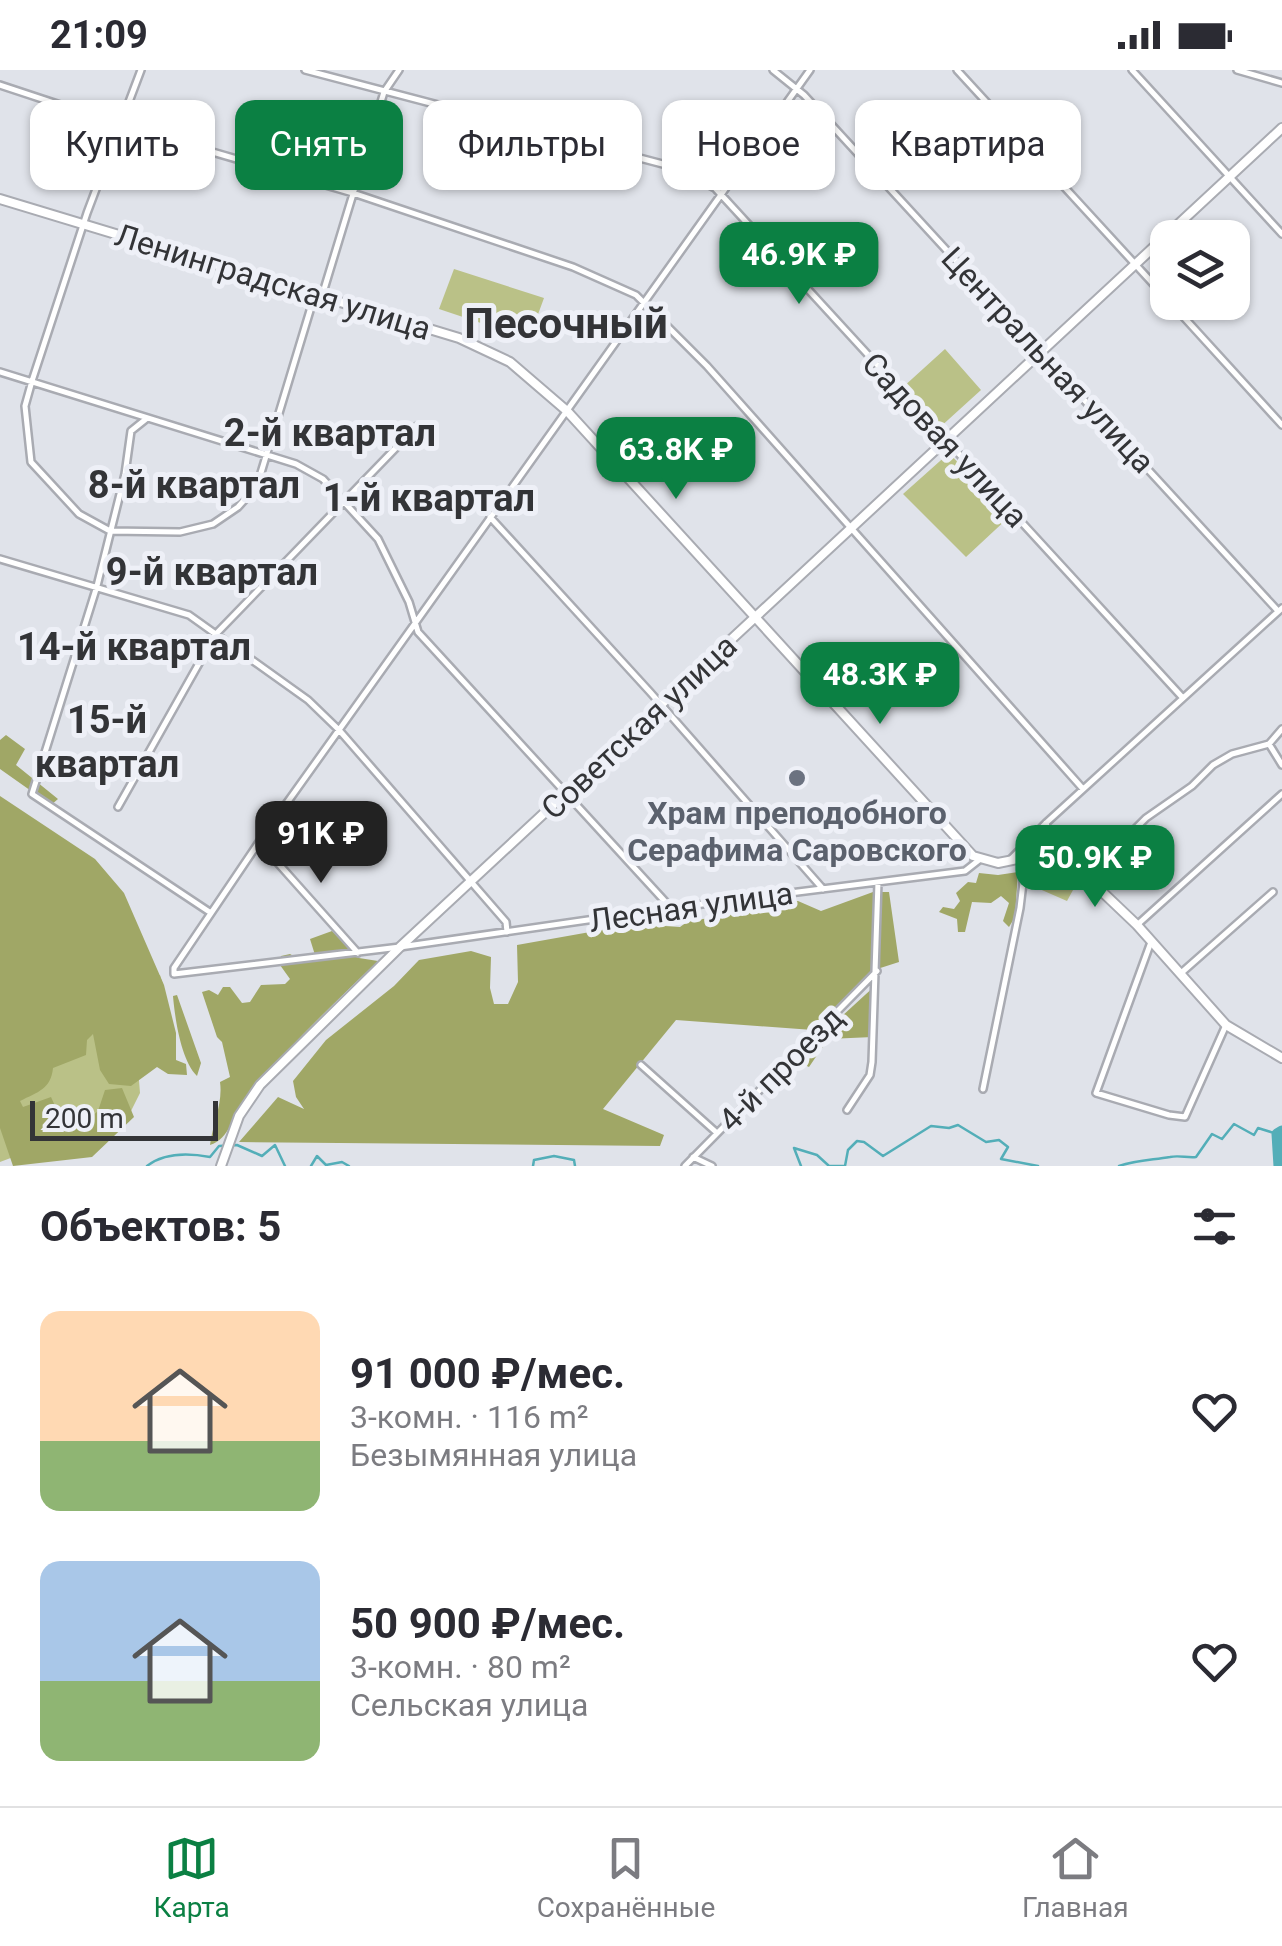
<!DOCTYPE html>
<html lang="ru">
<meta charset="utf-8">
<style>
:root{--surface:#fff;--page:#f2f2f3;--text:#2b2b33;--muted:#7c7c81;--line:#e1e1e2;--accent:#0b8043}
body{margin:0;font-family:Roboto,sans-serif;background:var(--page);color:var(--text);height:100vh;display:flex;flex-direction:column;font-size:38px;white-space:nowrap}
*{box-sizing:border-box;margin:0}
p{font-size:32px;color:var(--muted)}
.icon{flex:none;width:55px;height:55px;fill:none;stroke:currentColor;stroke-width:2;stroke-linecap:round;stroke-linejoin:round}
.map{position:relative;height:1096px;overflow:hidden}
.sheet{display:flex;flex-direction:column;background:var(--surface);flex:1}
.sheet>*{flex:none}
.banner{position:absolute;left:30px;top:30px;width:1222px;height:90px;display:flex;gap:20px}
.fabs{position:absolute;left:1150px;top:150px;display:grid;gap:20px}
.fabs a{display:grid;place-items:center;width:100px;height:100px;border-radius:20px;background:var(--surface);box-shadow:0 2px 8px #0004;font-size:50px}
.scale{position:absolute;left:30px;bottom:25px;width:188px;box-sizing:border-box;padding-left:10px;border:5px solid #333437;border-top:0;font-size:28px;line-height:35px;white-space:nowrap;color:#333437;-webkit-text-stroke:8px #eef0f7;paint-order:stroke}
.price{position:absolute;translate:-50% -85px;padding:0 22px;border-radius:20px;background:var(--accent);color:#fff;font-size:32px;line-height:65px;filter:drop-shadow(0 2px 5px #0008)}
.price::after{content:'';position:absolute;left:50%;top:60px;width:30px;height:22px;margin-left:-15px;background:inherit;clip-path:polygon(0 0,100% 0,50% 100%)}
.price.selected{background:#222;color:#fff}
ul{padding:0;list-style:none}
li{display:flex;align-items:center;gap:30px;height:250px;padding:0 40px}
li span{display:grid;place-items:center;flex:none;width:280px;height:200px;border-radius:20px;color:#555}
li>.icon{margin-inline-start:auto}
span .icon{width:120px;height:120px;fill:#fffc;stroke-width:1}
li b{font-size:42px}
h2{display:flex;justify-content:space-between;align-items:center;height:120px;padding:0 40px;font-size:42px}
.pill{padding:0 35px;border-radius:20px;background:var(--surface);box-shadow:0 2px 8px #0004;font-size:35px;line-height:90px}
.pill.selected{background:var(--accent);color:#fff}
.status{display:flex;justify-content:space-between;align-items:center;height:70px;padding:0 50px;background:var(--surface);direction:ltr}
.status svg{height:28px;fill:currentColor}
.tab-bar{display:flex;justify-content:space-around;align-items:center;height:140px;border-top:2px solid var(--line);background:var(--surface);font-size:28px;color:var(--muted)}
.tab-bar a{display:grid;justify-items:center;gap:5px}
.tab-bar .selected{color:var(--accent)}
.map>svg:first-child{display:block}
.green{fill:#bac187}
.forest{fill:#a0a766}
.lines{fill:none;stroke-linecap:round;stroke-linejoin:round}
.stream{stroke:#53aeb8;stroke-width:2.5}
.river{stroke:#53aeb8;stroke-width:11}
.street-casing{stroke:#a9abb2;stroke-width:10}
.secondary-casing{stroke:#a9abb2;stroke-width:12}
.street{stroke:#fff;stroke-width:5}
.secondary{stroke:#fff;stroke-width:8}
.worship-dot{fill:#6b7280;stroke:#eef0f7;stroke-width:4}
.labels{text-anchor:middle;stroke-width:10;stroke-linejoin:round;paint-order:stroke}
.street-label{font-size:32px;fill:#333437;stroke:#eef0f7}
.worship-label{font-size:32px;font-weight:bold;fill:#5b616d;stroke:#eef0f7}
.quarter-label{font-size:38px;font-weight:bold;fill:#333437;stroke:#eef0f7}
.district-label{font-size:42px;font-weight:bold;fill:#333437;stroke:#eef0f7}
</style>
<div class="status"><b>21:09</b><svg viewBox="0 0 49 12"><path d="M0 12V9h3v3zM5 12V6h3v6zM10 12V3h3v9zM15 12V0h3v12zM26 1h20v11H26zM47 4h2v5h-2z"/></svg></div>
<div class="map">
<svg width="1282" height="1096" viewBox="0 0 1282 1096">
<rect width="100%" height="100%" fill="#e0e3ea"/>
<path class="green" d="M454,199L544,228L529,269L439,239Z
M945,279L981,320L938,359L902,318Z
M949,383L1009,447L966,487L903,424Z
M1053,794L1076,806L1075,813L1028,796Z
M1028,801L1047,806L1073,820L1067,831L1028,814Z
M160,905L163,915L138,998L140,1023L130,1043L0,1092V929Z"/>
<path class="forest" d="M6,665L25,679L16,695L58,729L51,735L0,699V670Z
M0,726L95,789L124,823L164,915L176,963V990L186,994L187,1005L168,1004L157,997L131,1016L109,1014L100,1000L93,964L87,970L86,985L53,998C51,1019 38,1022 20,1031L23,1037L51,1027L56,1038L52,1040L54,1044L77,1045L85,1052L98,1041L105,1020L122,1018L134,1047L92,1087L13,1096L0,1058Z
M1018,802L1015,847L1009,857L1003,851L1009,833L1001,826L991,833L972,832L965,862H958L957,849L939,842L943,837L954,839L960,831L956,823L968,812L976,813L979,803L998,805Z
M873,822H889L899,892L871,901L813,960L676,950L603,1039L664,1065L660,1076L239,1072L278,1027L304,1039L296,1027L293,1011L326,970L394,916L419,890L471,881L491,887L490,918L494,934H508L518,912L517,875L635,854L680,857L687,852L798,831L821,841Z
M332,861L359,888L378,891C332,935 287,978 247,1027C235,1042 229,1070 210,1075C213,1053 223,1033 220,1012L230,1007L222,972L217,967L202,922L209,920L218,925L223,917H230L242,933L250,932L261,915L285,914L290,909L280,895L281,886L290,884L303,891H312L315,885L310,869Z
M877,914L873,967L828,969L809,997L794,990Z
M177,925L201,993L197,1006C181,990 175,949 173,926Z"/>
<g class="lines">
<path class="stream" d="M147,1096C165,1082 189,1083 210,1087L219,1076L237,1075L262,1086L275,1075L285,1096
M311,1096L317,1086L326,1095L342,1092L349,1096
M533,1096L534,1090L554,1086L574,1090L575,1096
M801,1096L794,1078L817,1085L829,1096H845L848,1080L857,1071L864,1072L883,1086L931,1056L949,1058L958,1055L986,1072L999,1070L1008,1077L1001,1089L1038,1096
M1119,1096C1137,1090 1153,1090 1170,1087C1179,1085 1187,1088 1196,1087L1212,1064L1222,1069L1234,1054L1254,1065L1258,1058L1277,1064"/>
<path class="river" d="M1279,1096L1277,1064L1282,1061"/>
<defs>
<path id="street" d="M141,0L87,143L32,311L25,336L31,392L79,444L110,461L180,462L213,454L238,437L257,416L315,224
M305,0L674,97L715,118L1182,627
M773,0L804,25L1278,541
M810,0L259,772L174,898V904L400,877L671,838L965,801L979,790
M957,0L1168,230
M1132,0L1282,164
M1237,0L1282,13
M0,15L130,58L353,123L573,197L636,225L707,296L1083,719
M322,226L384,22L399,0
M1170,232L1282,355
M0,302L296,394L323,409L378,469L409,532L418,562L671,838
M146,349L131,361L125,404L97,516L32,724L211,843
M490,447L650,622L823,819
M0,489L189,545L308,630L339,660L506,852L507,862
M1269,674L1282,695
M118,737L215,565L417,356
M1046,753L1056,785
M260,773L358,883
M1009,791L1046,753L1282,538
M1103,820L1118,776L1146,748L1192,716L1213,695L1232,684L1269,674L1282,659
M1137,855L1282,724
M1151,872L1096,1023L1169,1045L1185,1047L1226,955
M1180,904L1273,822
M641,995L717,1063
M983,1019L1020,838L1023,813L1021,789
M847,1040L870,1005L872,992L878,812
M693,1087L712,1096
M685,1096L877,901"/>
<path id="secondary" d="M0,129L459,268L510,292L567,341L973,786L998,793L1033,786L1056,785L1074,795L1137,855L1226,955L1282,988
M221,1096L239,1046L260,1015L400,877L1282,58"/>
</defs>
<use href="#street" class="street-casing"/>
<use href="#secondary" class="secondary-casing"/>
<use href="#street" class="street"/>
<use href="#secondary" class="secondary"/>
</g>
<circle class="worship-dot" cx="797" cy="708" r="10"/>
<g class="labels">
<g class="street-label">
<text transform="translate(273 212) rotate(17)" y="11">Ленинградская улица</text>
<text transform="translate(1048 290) rotate(47)" y="11">Центральная улица</text>
<text transform="translate(945 370) rotate(47)" y="11">Садовая улица</text>
<text transform="translate(639 657) rotate(-43)" y="11">Советская улица</text>
<text transform="translate(691 837) rotate(-8)" y="11">Лесная улица</text>
<text transform="translate(781 999) rotate(-45)" y="11">4-й проезд</text>
</g>
<g class="worship-label">
<text x="797" y="754">Храм преподобного<tspan x="797" dy="37">Серафима Саровского</tspan></text>
</g>
<g class="quarter-label">
<text x="330" y="376">2-й квартал</text>
<text x="194" y="428">8-й квартал</text>
<text x="429" y="441">1-й квартал</text>
<text x="212" y="515">9-й квартал</text>
<text x="134" y="590">14-й квартал</text>
<text x="107" y="663">15-й<tspan x="107" dy="44">квартал</tspan></text>
</g>
<g class="district-label">
<text x="566" y="268">Песочный</text>
</g>
</g>
</svg>
<div class="fabs">
<a><svg class="icon" aria-label="layers" viewBox="0 0 24 24"><path d="M12 4l9 5-9 5-9-5zM3 14l9 5 9-5"/></svg></a>
</div>
<div class="scale">200 m</div>
<b class="price" style="left:799px;top:237px">46.9K ₽</b>
<b class="price" style="left:676px;top:432px">63.8K ₽</b>
<b class="price" style="left:880px;top:657px">48.3K ₽</b>
<b class="price selected" style="left:321px;top:816px">91K ₽</b>
<b class="price" style="left:1095px;top:840px">50.9K ₽</b>
<div class="banner">
<a class="pill">Купить</a>
<a class="pill selected">Снять</a>
<a class="pill">Фильтры</a>
<a class="pill">Новое</a>
<a class="pill">Квартира</a>
</div>
</div>
<section class="sheet">
<h2>Объектов: 5<svg class="icon" aria-label="filters" viewBox="0 0 24 24"><path d="M4 7h16M4 17h16"/><circle cx="9" cy="7" r="2"/><circle cx="15" cy="17" r="2"/></svg></h2>
<ul>
<li><span style="background:linear-gradient(#ffd9b3 65%,#8fb573 0)"><svg class="icon" aria-label="home" viewBox="0 0 24 24"><path d="M3 11l9-7 9 7M6 9v11h12V9"/></svg></span><div><b>91 000 ₽/мес.</b><p>3-комн. · 116 m²</p><p>Безымянная улица</p></div><svg class="icon" aria-label="heart" viewBox="0 0 24 24"><path d="M12 20l-8-8c-3-5 5-10 8-4 3-6 11-1 8 4z"/></svg></li>
<li><span style="background:linear-gradient(#a9c7e8 60%,#8fb573 0)"><svg class="icon" aria-label="home" viewBox="0 0 24 24"><path d="M3 11l9-7 9 7M6 9v11h12V9"/></svg></span><div><b>50 900 ₽/мес.</b><p>3-комн. · 80 m²</p><p>Сельская улица</p></div><svg class="icon" aria-label="heart" viewBox="0 0 24 24"><path d="M12 20l-8-8c-3-5 5-10 8-4 3-6 11-1 8 4z"/></svg></li>
</ul>
</section>
<nav class="tab-bar">
<a class="selected"><svg class="icon" aria-label="map" viewBox="0 0 24 24"><path d="M3 6l6-2 6 2 6-2v14l-6 2-6-2-6 2zM9 4v14M15 6v14"/></svg>Карта</a>
<a><svg class="icon" aria-label="saved" viewBox="0 0 24 24"><path d="M7 4h10v16l-5-4-5 4z"/></svg>Сохранённые</a>
<a><svg class="icon" aria-label="home" viewBox="0 0 24 24"><path d="M3 11l9-7 9 7M6 9v11h12V9"/></svg>Главная</a>
</nav>
